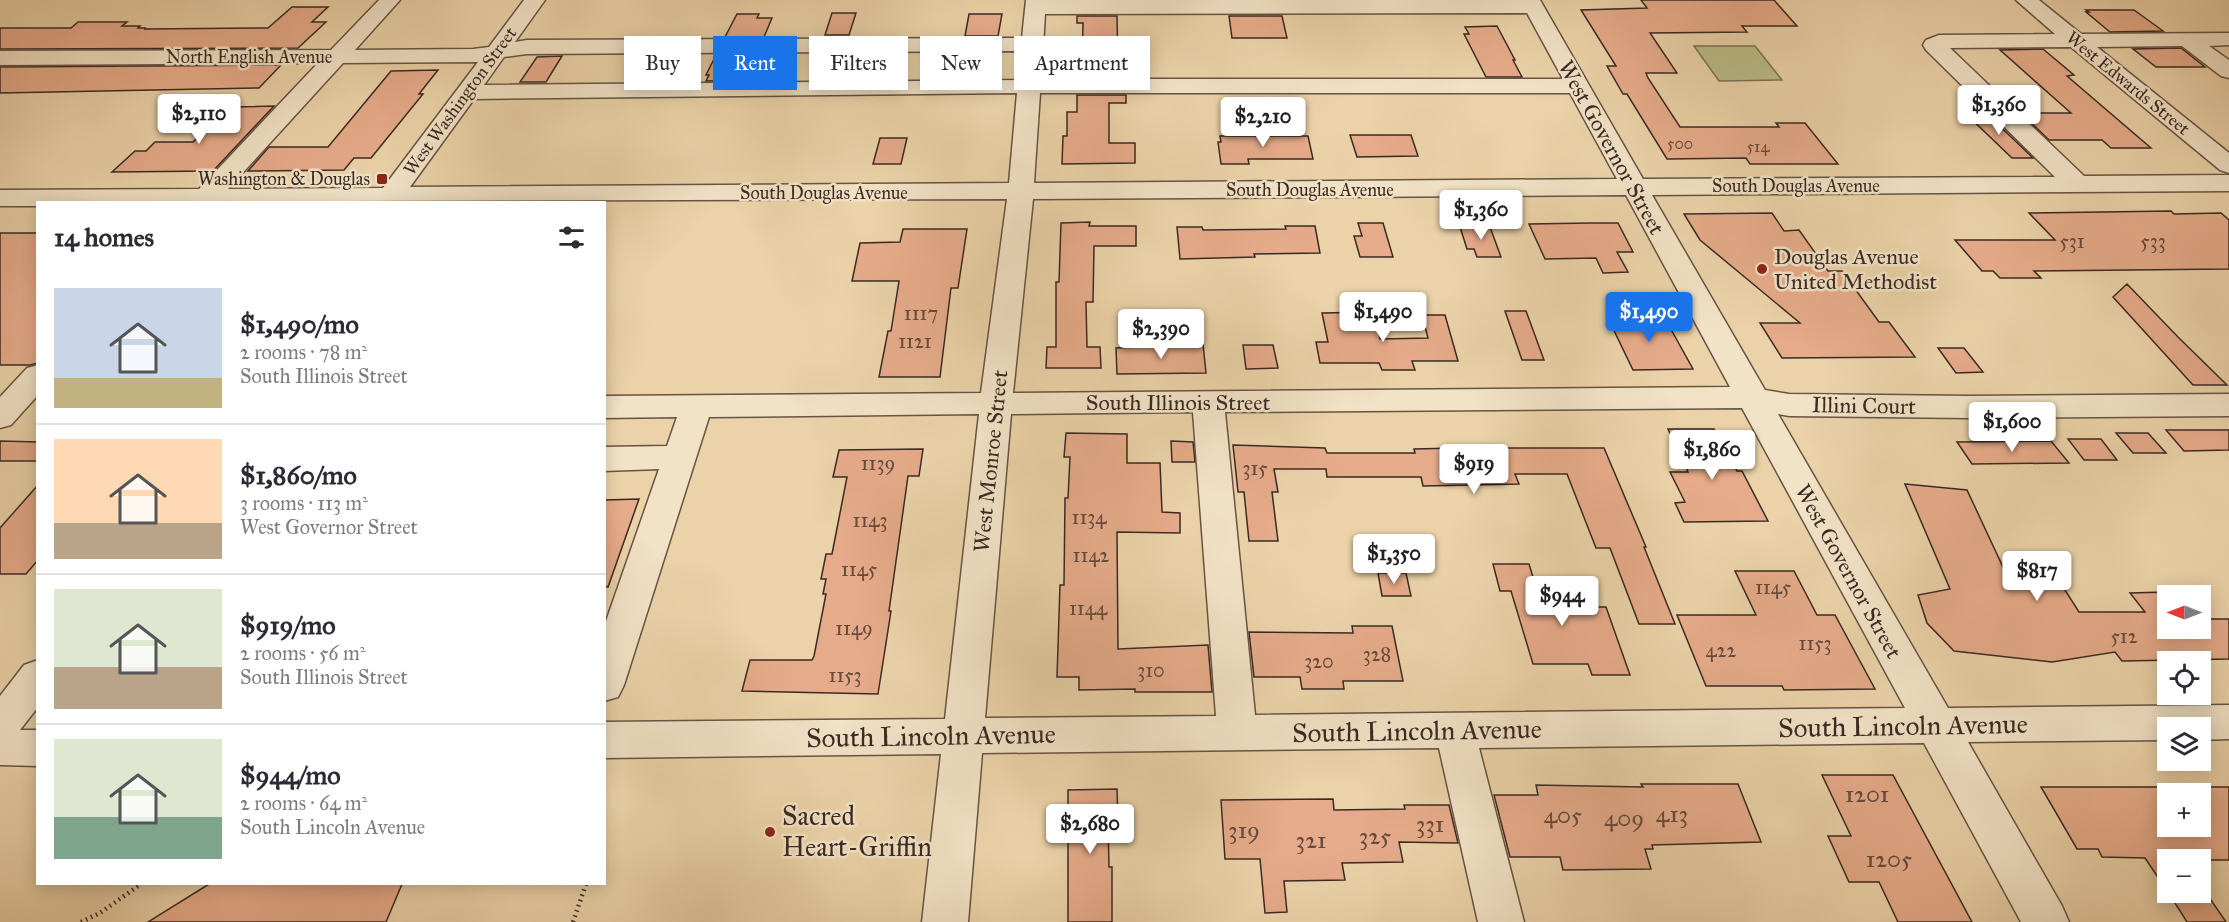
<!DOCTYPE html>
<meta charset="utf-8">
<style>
:root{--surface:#fff;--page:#f7f7f7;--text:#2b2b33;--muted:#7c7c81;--line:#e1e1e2;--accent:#1a73e8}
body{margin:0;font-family:"IM FELL Great Primer",serif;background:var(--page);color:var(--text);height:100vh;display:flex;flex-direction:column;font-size:22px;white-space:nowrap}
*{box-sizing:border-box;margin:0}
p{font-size:20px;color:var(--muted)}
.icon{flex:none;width:33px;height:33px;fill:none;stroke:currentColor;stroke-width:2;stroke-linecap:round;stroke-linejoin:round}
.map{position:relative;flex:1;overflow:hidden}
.drawer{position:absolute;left:36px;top:201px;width:570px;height:684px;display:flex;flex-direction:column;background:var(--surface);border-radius:0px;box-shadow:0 3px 15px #0003}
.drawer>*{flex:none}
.hud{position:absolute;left:624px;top:36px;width:570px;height:54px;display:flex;gap:12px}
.needle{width:39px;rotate:270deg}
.tools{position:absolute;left:2157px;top:585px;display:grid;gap:12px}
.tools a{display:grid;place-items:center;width:54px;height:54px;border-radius:0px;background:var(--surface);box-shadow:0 3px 15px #0003;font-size:30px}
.price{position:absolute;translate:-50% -51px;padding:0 14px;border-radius:6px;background:#fff;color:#222;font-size:20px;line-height:39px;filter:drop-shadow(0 2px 3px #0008)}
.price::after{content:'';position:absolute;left:50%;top:36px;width:18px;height:14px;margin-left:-9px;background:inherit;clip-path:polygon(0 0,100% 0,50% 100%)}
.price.current{background:var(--accent);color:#fff}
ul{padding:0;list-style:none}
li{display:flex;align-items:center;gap:18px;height:150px;padding:0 18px}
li+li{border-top:2px solid var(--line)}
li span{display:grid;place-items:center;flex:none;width:168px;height:120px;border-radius:0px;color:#555}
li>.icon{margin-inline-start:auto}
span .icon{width:72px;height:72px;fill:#fffc;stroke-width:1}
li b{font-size:26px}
h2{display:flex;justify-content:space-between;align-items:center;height:72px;padding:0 18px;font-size:26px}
.chip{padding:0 21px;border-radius:0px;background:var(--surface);box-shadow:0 3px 15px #0003;font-size:21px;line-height:54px}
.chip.current{background:var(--accent);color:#fff}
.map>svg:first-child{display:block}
.green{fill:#babb86;stroke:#7a7255;stroke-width:1.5}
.building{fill:#e6ab8a;stroke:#3a2a24;stroke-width:1.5;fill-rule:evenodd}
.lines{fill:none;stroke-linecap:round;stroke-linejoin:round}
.minor-casing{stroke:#665445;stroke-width:3}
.path{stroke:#3a2a24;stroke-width:4.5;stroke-dasharray:1.5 4;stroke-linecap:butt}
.minor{fill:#f2e2c6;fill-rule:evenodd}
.poi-dot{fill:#8f2418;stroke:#f2e2c6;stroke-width:2}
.labels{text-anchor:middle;stroke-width:5;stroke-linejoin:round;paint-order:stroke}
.far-number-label{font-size:16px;fill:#654a3e}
.far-street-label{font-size:18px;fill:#3a2a24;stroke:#f2e2c6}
.far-poi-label{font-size:18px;fill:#3a2a24;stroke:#f2e2c6;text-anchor:end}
.number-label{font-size:20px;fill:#654a3e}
.street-label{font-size:22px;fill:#3a2a24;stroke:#f2e2c6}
.poi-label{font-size:22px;fill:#3a2a24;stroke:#f2e2c6;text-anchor:start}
.near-number-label{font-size:24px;fill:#654a3e}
.near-street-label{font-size:27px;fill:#3a2a24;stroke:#f2e2c6}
.near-poi-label{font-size:27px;fill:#3a2a24;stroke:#f2e2c6;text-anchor:start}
</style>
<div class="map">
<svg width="2229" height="922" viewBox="0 0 2229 922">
<rect width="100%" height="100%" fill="#ebd2a8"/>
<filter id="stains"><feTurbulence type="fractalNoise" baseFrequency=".00333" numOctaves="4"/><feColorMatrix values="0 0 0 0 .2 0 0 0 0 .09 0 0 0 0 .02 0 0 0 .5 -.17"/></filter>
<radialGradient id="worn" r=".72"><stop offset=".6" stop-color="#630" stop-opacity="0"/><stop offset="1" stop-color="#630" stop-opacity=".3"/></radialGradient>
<path class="green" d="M1694,46H1755L1782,80L1719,81Z"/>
<path class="building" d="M1641,0H1774L1797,26H1742L1747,32L1650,33L1677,73H1646L1648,78L1680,127H1779L1776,123H1805L1838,164H1750L1746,158L1667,159L1627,94H1623L1607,66H1616L1581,10L1647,8Z
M292,7H328L312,22H326L298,48L0,49V28H71L78,22H127L122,26H140L138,28H146L144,29L268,28Z
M2086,10H2134L2163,31L2110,32L2086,12H2089Z
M832,13H856L849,35H825Z
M737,14H759L757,18H772L764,37H725Z
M969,14H1002L998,36H965Z
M1077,16H1117L1118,66H1125V77H1082L1083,23H1077Z
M1229,16H1282L1287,38H1232Z
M1497,26L1515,60H1513L1522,77H1486L1464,34H1469L1465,27Z
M2181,48L2205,67H2156L2133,49Z
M2043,49L2074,75L2067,76L2151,148H2111L2102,140H2049L2021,113H2071L2000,50Z
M716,55H757L747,80L706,81L709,75H706Z
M562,56L546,82H520L537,57Z
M281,65L259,88L0,93V67Z
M438,70L419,94H423L371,158H354L344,170L248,171L269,147H328L391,71Z
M1077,95H1126V103H1109V143H1135V163L1062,164L1063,136H1067V112H1077Z
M274,106L213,171L112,172L135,151H146L155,142H193L228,107Z
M1965,113H1986L2033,158H2012Z
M1411,135L1418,156L1357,157L1350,135Z
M1220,136H1308L1313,159H1248L1249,164H1221L1218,142H1221Z
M880,138H907L901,164H873Z
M2171,211L2174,214L2221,213L2229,220V269L2034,271L2041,278H2000L1993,271H1982L1955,240H2055L2029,213Z
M1772,213L1784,231L1799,230L1828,271H1842L1879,322H1889L1915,357L1782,358L1760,323H1800L1700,240L1684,214Z
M1090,222L1089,226H1136V246H1094L1093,302H1086L1087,347H1100L1101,368H1046L1047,347H1056V282H1059L1061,223Z
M1358,223H1383L1393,257H1360L1354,236H1362Z
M1591,223H1618L1633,252H1617L1628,272L1603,273L1596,258L1545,259L1529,224Z
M1285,226H1315L1320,253L1254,254L1255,257L1180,259L1177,227H1202L1203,230L1286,229Z
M1460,227H1490L1501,257H1477L1474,249H1467Z
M903,229H967L958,288H951L940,377H879L888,331H891L899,281H852L860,243L900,242Z
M0,233H38V363L30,365H0Z
M2127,284L2178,337L2227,385H2193L2113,297Z
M1505,311H1526L1544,360H1522Z
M1373,312L1380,339L1428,338L1422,315H1445L1458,361H1412L1415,370H1382L1379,363H1320L1316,342H1328L1322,313Z
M1663,315L1693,369L1633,370L1607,316Z
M1203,344L1206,373L1117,374L1116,348Z
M1243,345H1273L1278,368L1246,369Z
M1938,348H1964L1983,372L1956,373Z
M1668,429H1714L1737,471H1742L1768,521L1684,522L1675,503L1685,502L1670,472H1688Z
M2166,430H2229V450L2184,451Z
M1066,433L1127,434V463H1160L1162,512L1180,513V533L1117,532L1118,649L1208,645L1212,692H1135V689L1079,690V677H1057L1060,585H1064L1065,498H1068L1070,457H1064Z
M2116,433H2148L2166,453H2133Z
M2068,439H2101L2117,460H2084Z
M0,441L38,442V461H0Z
M1171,441L1193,442L1195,462H1172Z
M2051,441L2069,463L1972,464L1957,442Z
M1233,445L1325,448L1327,453H1415L1414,449L1458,448H1604L1646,547H1644L1675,624H1639L1610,548H1596L1567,474H1515L1519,484L1423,486L1421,477H1327L1326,469H1274L1278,492H1272L1278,541H1249L1244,492H1238Z
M923,449L919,476H908L889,611H891L878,694L742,691L750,660H812L814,656L826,594H823L826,579H821L826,554H832L847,477H833L839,450Z
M1905,484L1967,490L2003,567L2056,576L2079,612H2145L2130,593L2166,592L2169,596L2168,628H2200V619H2229V659L2122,661L2115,652L2052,662L1954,651L1927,623L1918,595L1950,589Z
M38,485V560L26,574H0V528Z
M639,499L608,587L604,586V500Z
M1493,564H1529L1542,607H1606L1630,675H1592L1588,664H1533L1511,591H1500Z
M1735,571H1794L1817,615H1835L1875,689L1784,690L1782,686H1706L1677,615H1756Z
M1378,573H1406L1411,596H1382Z
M1352,626H1392L1403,681H1343L1344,689H1302L1300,677H1254L1249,632L1353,633Z
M1822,775H1893L1972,922H1898L1879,882H1849L1828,836H1851Z
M1641,784H1738L1761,842L1652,845L1653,849H1645L1651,869L1563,870L1560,857H1510L1494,795H1538L1536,785L1643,787Z
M2041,787H2229V860H2168V892L2145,858L2102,857L2098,849H2077ZM2168,794H2200V826H2168Z
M1117,789L1118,821H1108L1109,867H1112V922H1068V790Z
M1333,799L1334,810L1405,809L1404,805H1449L1458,843L1399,842L1403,862L1342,863L1345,880L1284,881L1287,912L1265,913L1260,859H1225L1221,800Z
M209,884H402L386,922H148Z
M2200,884L2226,922H2187L2168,892H2200Z"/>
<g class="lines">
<defs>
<path id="minor" d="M379,0H400L355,50L473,49L489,47L524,0H545L515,42L527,40L1022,38L1026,0H1540L1643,179L2055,177L1926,50L1923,45L1926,40L1939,35L2055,34L2016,0H2039L2081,34L2229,33V45L2209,46L2229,60V78L2221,76L2182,46L2097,47L2229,153V173L2220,170L2071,47L1950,48L2084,176L2229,175V191L1652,195L1765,390L1789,394L1969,396L2229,394V416L1969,418L1789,416L1778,414L1948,708L2229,705V739L2200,740V728H2168V740L1968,742L2062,906L2069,922H2021L1924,743L1479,748L1524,922H1478L1439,748L982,753L968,922H922L941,754L604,758V722L945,719L979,414L709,417L624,685L618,697L604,701V627L659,469L604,471V447L667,446L677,417L604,418V396L981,393L1007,199L38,202V206H0V190L199,189L318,63L0,65V51L331,50ZM1527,13L1563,79H1041L1045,14ZM1021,51L1018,80L484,85L504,57L527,54ZM478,62L383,188L228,189L343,63ZM1017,93L1009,183L410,187L474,99ZM1040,93H1570L1617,179L1034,183ZM1626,195L1730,387L1013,393L1033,199ZM1742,408L1905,708L1255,715L1225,412ZM1193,412L1216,716L985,718L1011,414Z
M38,365V395L11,425L0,428V397L27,368Z
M38,660V707L20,730H38V766L0,765V696L24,665Z"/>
</defs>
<use href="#minor" class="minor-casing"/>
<path class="path" d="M81,922L100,913L141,884
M573,922L586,884"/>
<use href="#minor" class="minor"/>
</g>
<g class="poi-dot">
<rect x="376" y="173" width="12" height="12" rx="3"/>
<circle cx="1762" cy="269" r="6"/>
<circle cx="770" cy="832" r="6"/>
</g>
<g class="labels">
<g class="far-number-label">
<text x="1680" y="149">500</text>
<text x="1758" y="152">514</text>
</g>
<g class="far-street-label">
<text x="249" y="63">North English Avenue</text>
<text transform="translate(2128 83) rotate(39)" y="6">West Edwards Street</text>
<text transform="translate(460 101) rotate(-54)" y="6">West Washington Street</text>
<text x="1796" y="192">South Douglas Avenue</text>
<text x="1310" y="196">South Douglas Avenue</text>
<text x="824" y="199">South Douglas Avenue</text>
</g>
<g class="far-poi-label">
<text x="370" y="185">Washington &amp; Douglas</text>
</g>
<g class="number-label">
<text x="2072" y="248">531</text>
<text x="2153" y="248">533</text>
<text x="921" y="320">1117</text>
<text x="915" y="348">1121</text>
<text x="878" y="470">1139</text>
<text x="1255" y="475">315</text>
<text x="1089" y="524">1134</text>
<text x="870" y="527">1143</text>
<text x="1091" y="562">1142</text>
<text x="859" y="576">1145</text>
<text x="1773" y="594">1145</text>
<text x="1088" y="615">1144</text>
<text x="854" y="635">1149</text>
<text x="2124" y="643">512</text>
<text x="1815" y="650">1153</text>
<text x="1721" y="657">422</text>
<text x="1377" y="661">328</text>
<text x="1319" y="668">320</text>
<text x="1151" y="677">310</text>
<text x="845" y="682">1153</text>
</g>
<g class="street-label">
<text transform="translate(1612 147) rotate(61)" y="8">West Governor Street</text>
<text x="1178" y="410">South Illinois Street</text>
<text transform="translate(1864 405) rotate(1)" y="8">Illini Court</text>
<text transform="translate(990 461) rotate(-84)" y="8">West Monroe Street</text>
<text transform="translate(1849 571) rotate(61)" y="8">West Governor Street</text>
</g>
<g class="poi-label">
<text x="1774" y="264">Douglas Avenue<tspan x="1774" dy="25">United Methodist</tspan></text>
</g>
<g class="near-number-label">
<text x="1867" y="802">1201</text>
<text x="1672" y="822">413</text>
<text x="1563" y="823">405</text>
<text x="1624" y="826">409</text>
<text x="1430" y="832">331</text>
<text x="1244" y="838">319</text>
<text x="1375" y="844">325</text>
<text x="1311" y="848">321</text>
<text x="1889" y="867">1205</text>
</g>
<g class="near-street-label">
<text transform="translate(1903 726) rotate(-1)" y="9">South Lincoln Avenue</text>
<text transform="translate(1417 731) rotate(-1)" y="9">South Lincoln Avenue</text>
<text transform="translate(931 736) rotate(-1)" y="9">South Lincoln Avenue</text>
</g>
<g class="near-poi-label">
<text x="782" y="825">Sacred<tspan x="782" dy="31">Heart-Griffin</tspan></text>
</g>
</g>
<rect width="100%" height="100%" filter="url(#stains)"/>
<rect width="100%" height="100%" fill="url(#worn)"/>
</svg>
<div class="tools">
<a><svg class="needle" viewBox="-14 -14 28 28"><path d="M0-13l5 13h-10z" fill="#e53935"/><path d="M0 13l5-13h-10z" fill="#7c7c81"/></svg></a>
<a><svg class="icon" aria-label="locate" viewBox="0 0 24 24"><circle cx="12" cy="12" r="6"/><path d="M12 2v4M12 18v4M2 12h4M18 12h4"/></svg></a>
<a><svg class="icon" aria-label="layers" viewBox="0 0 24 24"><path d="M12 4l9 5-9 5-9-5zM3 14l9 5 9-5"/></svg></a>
<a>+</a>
<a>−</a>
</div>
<b class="price" style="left:1999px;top:136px">$1,360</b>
<b class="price" style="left:199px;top:145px">$2,110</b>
<b class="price" style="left:1263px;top:148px">$2,210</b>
<b class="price" style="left:1481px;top:241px">$1,360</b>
<b class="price" style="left:1383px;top:343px">$1,490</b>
<b class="price current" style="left:1649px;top:343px">$1,490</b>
<b class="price" style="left:1161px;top:360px">$2,390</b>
<b class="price" style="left:2012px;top:453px">$1,600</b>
<b class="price" style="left:1712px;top:481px">$1,860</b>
<b class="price" style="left:1474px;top:495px">$919</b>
<b class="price" style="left:1394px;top:585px">$1,350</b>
<b class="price" style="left:2037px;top:602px">$817</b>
<b class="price" style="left:1562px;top:627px">$944</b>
<b class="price" style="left:1090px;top:855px">$2,680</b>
<div class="hud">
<a class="chip">Buy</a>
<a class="chip current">Rent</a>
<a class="chip">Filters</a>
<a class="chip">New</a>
<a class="chip">Apartment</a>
</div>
<section class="drawer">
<h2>14 homes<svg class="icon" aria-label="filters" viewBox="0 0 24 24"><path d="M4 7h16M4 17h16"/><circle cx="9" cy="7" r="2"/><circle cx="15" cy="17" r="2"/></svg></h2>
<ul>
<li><span style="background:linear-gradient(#c9d6e8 75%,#c2b280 0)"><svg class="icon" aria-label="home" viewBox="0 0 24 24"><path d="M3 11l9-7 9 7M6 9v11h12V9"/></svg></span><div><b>$1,490/mo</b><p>2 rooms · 78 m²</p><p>South Illinois Street</p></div></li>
<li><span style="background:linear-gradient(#ffd9b3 70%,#b9a48a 0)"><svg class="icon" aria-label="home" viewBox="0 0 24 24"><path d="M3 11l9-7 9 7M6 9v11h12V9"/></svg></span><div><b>$1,860/mo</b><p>3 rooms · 113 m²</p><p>West Governor Street</p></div></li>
<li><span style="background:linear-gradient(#dfe7d0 65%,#b9a48a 0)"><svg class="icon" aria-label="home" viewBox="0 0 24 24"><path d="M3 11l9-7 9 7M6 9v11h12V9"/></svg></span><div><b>$919/mo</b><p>2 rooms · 56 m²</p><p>South Illinois Street</p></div></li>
<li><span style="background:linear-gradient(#dfe7d0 65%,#7fa58c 0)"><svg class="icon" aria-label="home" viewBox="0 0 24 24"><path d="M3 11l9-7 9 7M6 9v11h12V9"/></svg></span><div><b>$944/mo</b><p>2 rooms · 64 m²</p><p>South Lincoln Avenue</p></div></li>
</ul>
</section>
</div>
